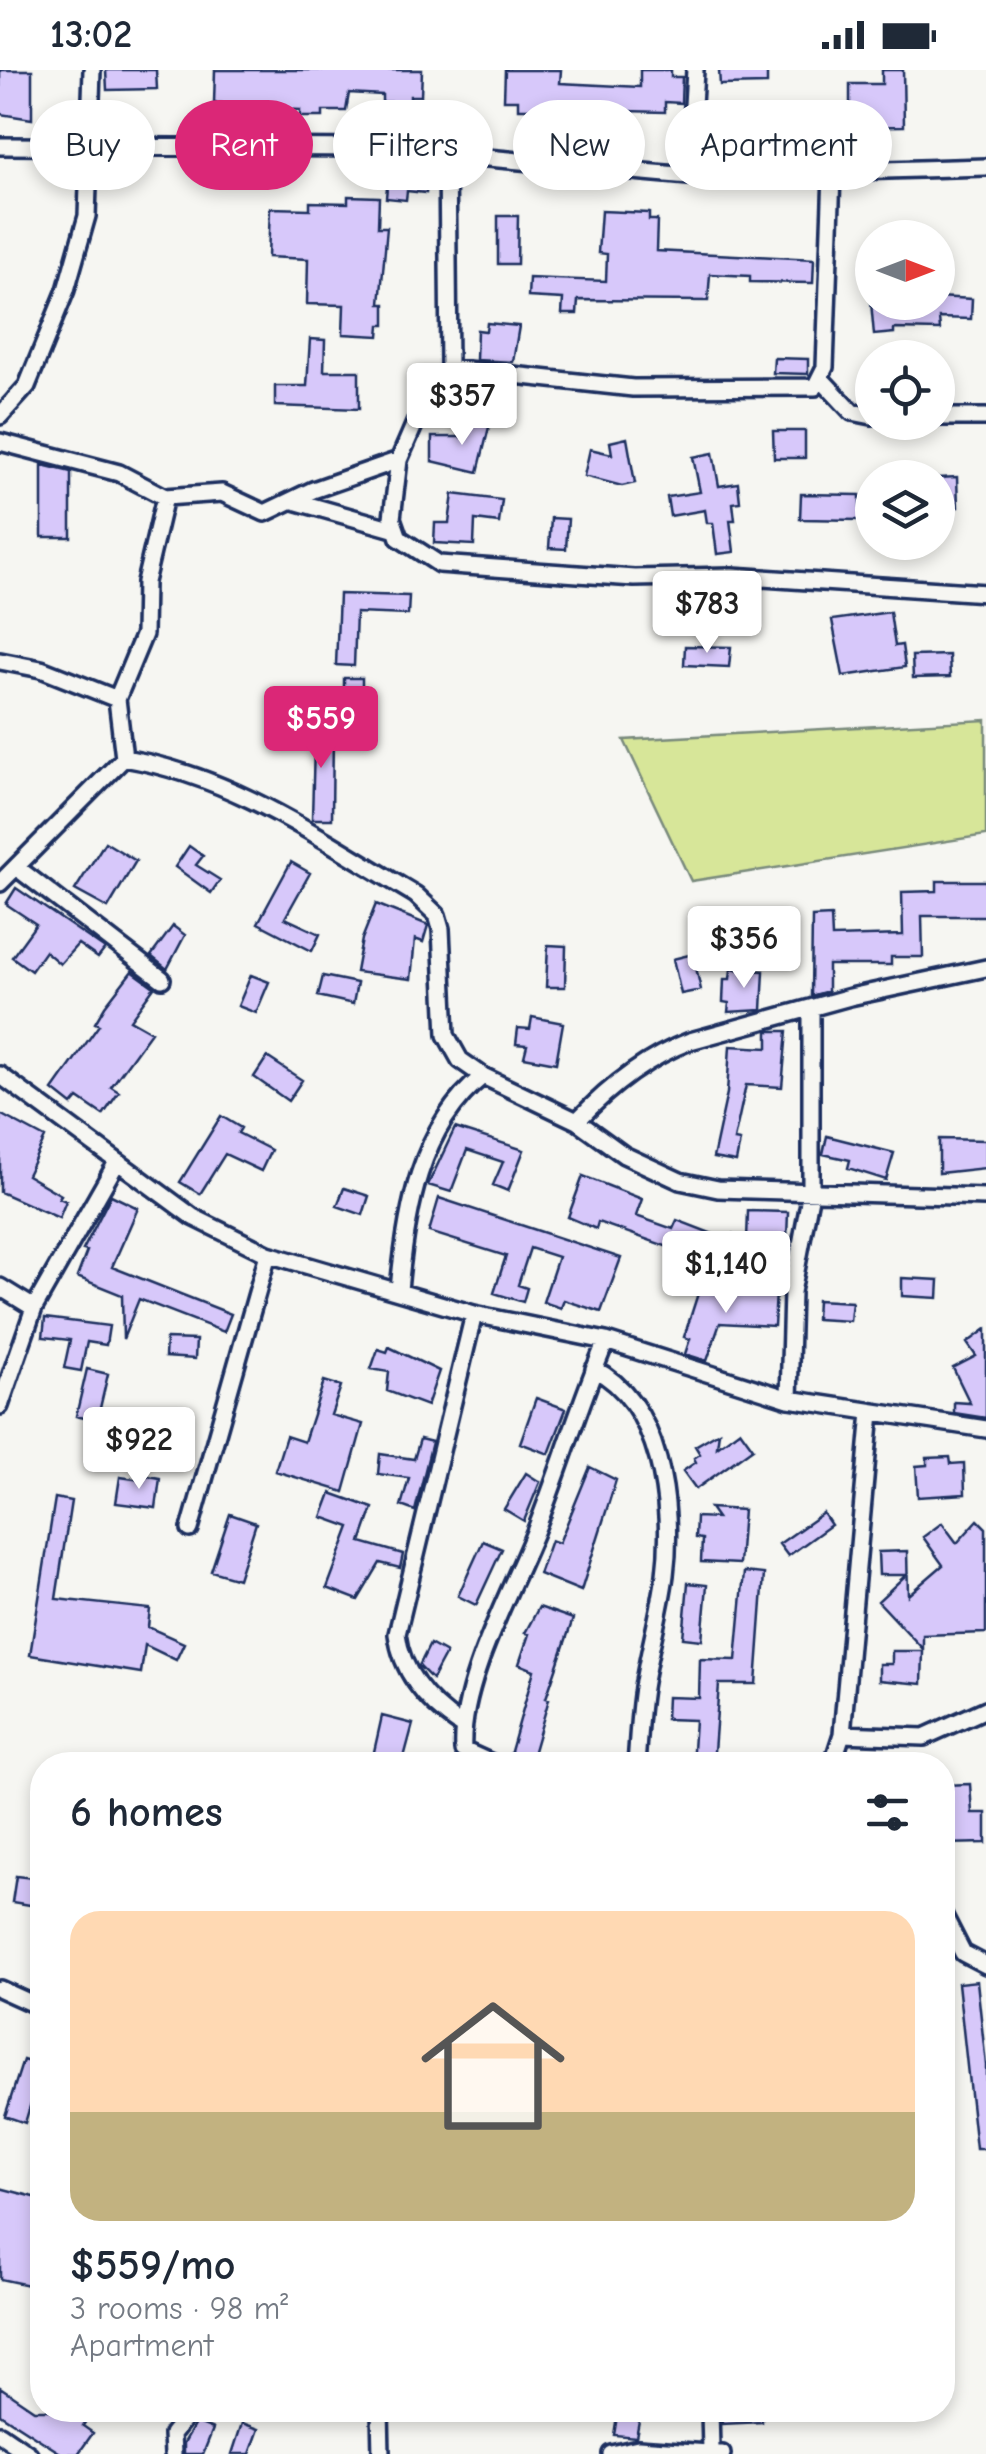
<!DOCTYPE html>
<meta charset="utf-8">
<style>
:root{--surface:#fff;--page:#f6f6f7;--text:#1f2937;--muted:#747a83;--accent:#db2777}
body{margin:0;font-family:"Comic Neue",sans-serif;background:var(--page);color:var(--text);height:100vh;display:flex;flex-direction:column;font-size:38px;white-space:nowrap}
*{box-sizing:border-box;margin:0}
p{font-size:32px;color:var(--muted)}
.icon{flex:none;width:55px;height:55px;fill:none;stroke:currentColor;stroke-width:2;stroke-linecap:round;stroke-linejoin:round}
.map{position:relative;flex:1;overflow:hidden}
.details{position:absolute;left:30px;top:1682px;width:925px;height:670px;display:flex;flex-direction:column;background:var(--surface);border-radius:40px;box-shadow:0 5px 15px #0003}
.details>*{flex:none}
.banner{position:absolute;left:30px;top:30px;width:928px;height:90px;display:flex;gap:20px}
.needle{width:65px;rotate:90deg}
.fabs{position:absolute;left:855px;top:150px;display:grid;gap:20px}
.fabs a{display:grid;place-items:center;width:100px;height:100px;border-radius:50%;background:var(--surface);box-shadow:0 5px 15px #0003;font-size:50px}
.price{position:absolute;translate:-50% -85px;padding:0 22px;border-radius:10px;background:#fff;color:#222;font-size:32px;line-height:65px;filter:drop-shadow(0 2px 5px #0008)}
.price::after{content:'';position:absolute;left:50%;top:60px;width:30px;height:22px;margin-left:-15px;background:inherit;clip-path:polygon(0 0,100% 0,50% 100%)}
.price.current{background:var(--accent);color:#fff}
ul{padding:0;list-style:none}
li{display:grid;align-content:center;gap:20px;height:530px;padding:0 40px}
li span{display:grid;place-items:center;height:310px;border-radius:30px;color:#555}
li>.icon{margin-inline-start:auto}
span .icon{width:180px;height:180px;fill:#fffc;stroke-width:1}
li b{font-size:42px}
h2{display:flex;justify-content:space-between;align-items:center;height:120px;padding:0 40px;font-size:42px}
.tag{padding:0 35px;border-radius:45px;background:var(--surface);box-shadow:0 5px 15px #0003;font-size:35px;line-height:90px}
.tag.current{background:var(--accent);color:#fff}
.status{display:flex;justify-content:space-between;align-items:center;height:70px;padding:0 50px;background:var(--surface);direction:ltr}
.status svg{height:28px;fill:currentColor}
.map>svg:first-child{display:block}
.green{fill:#d7e699;stroke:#798a7c;stroke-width:2.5}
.building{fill:#d7c8fa;stroke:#1b2f5e;stroke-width:2.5}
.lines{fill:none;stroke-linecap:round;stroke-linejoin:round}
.minor-casing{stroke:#1b2f5e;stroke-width:22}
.minor{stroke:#f6f6f2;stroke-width:15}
</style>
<div class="status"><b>13:02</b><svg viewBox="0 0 49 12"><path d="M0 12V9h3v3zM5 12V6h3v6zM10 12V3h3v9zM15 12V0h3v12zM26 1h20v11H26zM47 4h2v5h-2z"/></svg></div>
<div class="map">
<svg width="986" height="2384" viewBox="0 0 986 2384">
<rect width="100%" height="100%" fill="#f6f6f2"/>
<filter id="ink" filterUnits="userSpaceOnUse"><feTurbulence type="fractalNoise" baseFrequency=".01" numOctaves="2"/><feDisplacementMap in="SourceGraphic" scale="20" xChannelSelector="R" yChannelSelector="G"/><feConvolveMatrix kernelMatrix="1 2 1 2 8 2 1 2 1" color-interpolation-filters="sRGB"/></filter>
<g filter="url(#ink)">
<path class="green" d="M986,650V765L691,811L624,670Z"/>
<path class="building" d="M0,0H32V49L0,44Z
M106,0H156L157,19L107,20Z
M215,0H422L421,26H410V32H382V25L349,23L346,41H323V47H300V40L277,39V35L249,34L248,44L220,41L221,33H214Z
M505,0H561L560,13L640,17V0H671V7H682L681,33L665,32V42L625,41L624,50L615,49V54H593L594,48L554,46V39H518V30H504Z
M719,0H767V14L720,15Z
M882,0H903L904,56L850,57V14H882Z
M388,105L427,109L426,123L407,121L406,130L386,128Z
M348,126L379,127L378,157H387L380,234H385V255H380L379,266L343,264L344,235L307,234L308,189L268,187L270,138L310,139V132L348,133Z
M601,141L649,143V150H657L656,181L814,189L813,213L750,212V206L710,204L708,231L578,230L577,244H562L563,229L528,227L529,208L606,211L607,184L598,183Z
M498,146H518L517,194H498Z
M938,227L972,229L971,249L939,248L940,260L894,259V263L874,265L871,232H938Z
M487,253L519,256L513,292L476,290L477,260L486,261Z
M310,269L325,270L324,301H359V339L275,336V316H307Z
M774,288L808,289V304L773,303Z
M471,349L490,353L478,402L432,391V367H467Z
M773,361H805V388H774Z
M627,368L635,413L622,416L584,406L590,379L612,384L610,372Z
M713,383L719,416L738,413L740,432L733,433L735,450H730L734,482L717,484L713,453H707L705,440L670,446L667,427L700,422L693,387Z
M42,395L71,402V467H42Z
M957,407L958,437L938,438V408Z
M453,424L502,430L499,453L475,450L474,475L434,473L435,453H449Z
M801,424L860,425V450L800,449Z
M551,448L568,449L566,479L549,478Z
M339,524L409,526L408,545L356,543L354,596L336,595Z
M890,542L895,576L902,575L905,597L843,606L832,550Z
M685,576L731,577L729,597L684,595Z
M949,585L950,607L913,608L912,586Z
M344,608H362V663H344Z
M296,661H333L332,749H312L314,674H296Z
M105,772L136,791L108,838L75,820Z
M189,776L203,786L196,795L220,810L211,823L175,797Z
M291,792L310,803L285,848L320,864L312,881L258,853Z
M937,811H986V846H922L923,887H891V895H828V921L811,926L812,847L831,846L832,867L903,865L902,822L937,821Z
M16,818L105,879L98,888L78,874L60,894L45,881L31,901L12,887L36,854L6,834Z
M376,834L428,855L423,872L415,869L411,909L356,902L362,869Z
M173,856L185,865L167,899L151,886Z
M548,875L566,876L565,917H546Z
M693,884L701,920L681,924L673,889Z
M731,899L764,901L762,940L728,942L729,933L723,932L724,909H730Z
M132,901L154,917L130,950L151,962L111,1017L119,1022L103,1045L78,1028L72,1035L53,1020L99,955L95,953L105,936Z
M251,905L269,912L256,943L238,936Z
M323,906L357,913L353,934L318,926Z
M532,947L563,953L556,993L524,987L527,975L516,974L518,958L530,959Z
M768,961H787L782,1017L746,1015L734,1070L740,1071L736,1092L713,1088L727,1023L730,976L768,978Z
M267,987L302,1010L288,1031L254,1007Z
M0,1044L45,1068L27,1105L61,1125L59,1128L66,1131L59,1148L0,1122Z
M221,1046L241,1058L238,1063L271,1080L261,1101L225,1084L200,1124L180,1112Z
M455,1058L524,1080L508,1121L493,1115L503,1092L467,1080L451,1122L428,1115Z
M827,1066L894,1083L886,1110L848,1098L850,1090L823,1084Z
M939,1069L986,1070V1098L939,1103Z
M583,1106L642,1129L636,1146L673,1159L677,1150L731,1171L733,1164L747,1170L748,1141L788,1142L787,1168L772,1210L701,1183L699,1188L598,1152L596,1159L568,1147Z
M344,1118L369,1126L363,1145L337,1136Z
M111,1125L138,1138L112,1197L231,1244L224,1262L139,1229L123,1269L122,1225L77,1207L87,1181L83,1180Z
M439,1128L621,1188L601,1242L564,1230L561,1238L543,1232L558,1187L530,1178L518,1215L527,1218L523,1232L494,1223L506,1186L429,1162Z
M902,1208L939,1210L938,1228L902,1226Z
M700,1217L728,1226L729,1219L776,1222L774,1256L720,1253L707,1291L685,1284L690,1269L684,1267Z
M817,1230L852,1232L850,1251L816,1249Z
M45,1248L109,1256L106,1275L87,1272L81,1301L64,1298L70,1270L43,1267Z
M986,1259V1348L954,1343V1332L970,1333L953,1298L976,1286L967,1273Z
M166,1269L196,1270L195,1289L165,1287Z
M389,1277L439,1301L427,1336L387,1321L389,1302L371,1299L378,1279L387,1282Z
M87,1299L108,1304L97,1351L76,1346Z
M324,1311L341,1316L331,1345L363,1354L344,1422L275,1401L286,1366L304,1372Z
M536,1328L566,1339L549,1384L520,1373Z
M740,1360L753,1378L696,1419L683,1401L696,1392L694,1388L700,1384L695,1376L719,1362L717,1377Z
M420,1369L432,1372L415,1441L401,1436L409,1408L378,1404L380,1384L414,1389Z
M950,1387L951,1394L964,1393L965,1424L918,1427L916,1396L927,1395V1388Z
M590,1397L616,1410L581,1521L539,1504L551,1470L559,1473Z
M526,1403L540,1412L524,1451L504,1439Z
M143,1405L160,1408L156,1438L116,1433L120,1407L142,1410Z
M331,1423L373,1438L361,1472L403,1484L400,1498L380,1493L358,1530L327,1518L350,1457L322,1447Z
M55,1428L71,1431L56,1529L150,1539L148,1557L184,1573L176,1590L145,1575L141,1603L30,1585Z
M710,1438L743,1440L739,1494L701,1492L702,1469L695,1468L696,1447L717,1448Z
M823,1443L831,1455L788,1486L779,1474Z
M230,1444L256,1453L238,1509L211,1501Z
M978,1450L986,1458V1563L923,1565V1579L878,1531L906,1505H879L878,1482L907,1481L908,1525L943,1495L923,1467L942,1453L957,1473Z
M483,1471L502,1479L476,1535L458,1526Z
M744,1502L764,1504L756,1614H719L713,1695H692L695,1650L666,1649L667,1627L699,1628L700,1589L736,1590Z
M688,1513L707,1515L702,1570L683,1568Z
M539,1537L573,1549L546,1628L549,1629L531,1691L510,1685L534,1600L519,1594L529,1564L525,1563Z
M430,1574L446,1583L432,1609L419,1596Z
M892,1581H923L922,1614L879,1610V1594H892Z
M382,1646L413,1654L402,1695H371Z
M970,1714L972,1743H986V1773L942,1774V1715Z
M16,1806L42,1809V1837L12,1832Z
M977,1911L986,1995V2079H976L958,1913Z
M23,1990L42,1996L25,2053L5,2046Z
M0,2118L42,2129V2218L0,2209Z
M0,2317L34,2340H72L87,2349L83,2356L93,2363L78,2384H62L0,2344Z
M618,2340H641L636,2367L614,2365Z
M721,2340H762V2352L722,2354Z
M196,2352L213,2359L203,2384H184V2373Z
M242,2353L259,2359L250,2384H232Z"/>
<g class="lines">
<defs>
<path id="minor" d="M0,76L374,78L689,106L986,97
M447,83L449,298L425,330L399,390L392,448L399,468L439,494L634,508L732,506L986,523
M689,106L695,0
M449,298L633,318L815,317L825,297L832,104
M822,310L852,342L872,346
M0,346L27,316L66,220L87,146L92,0
M938,347H986
M0,372L119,403L165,427L222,423L265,443L313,420L399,390
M294,431L393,459
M0,591L41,599L117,629L124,688
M117,629L144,564L145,512L165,427
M124,688C236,707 319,768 416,825L437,845L441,859L446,965L460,990L483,1006L577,1051L624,1085L680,1111L718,1119L986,1127
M16,797L162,909
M0,813L124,688
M0,1005L193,1147L268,1184L474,1244L606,1271L789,1329L986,1359
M577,1051C609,1017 646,988 690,971L850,927L986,898
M0,1217L34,1238
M399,1220C406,1143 419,1057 483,1006
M594,1299C661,1333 674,1436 665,1505C660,1543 649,1580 643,1618C639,1644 638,1670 636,1695
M789,1329L792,1222L811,1122V938
M0,1336L34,1238L117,1092
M190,1459L268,1184
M462,1656C429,1634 402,1605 397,1564L474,1244
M842,1664L924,1667L986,1639
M496,1695L463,1680C459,1613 512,1521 537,1457C561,1396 580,1332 606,1271
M832,1695L842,1664L871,1342
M942,1842L963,1883L986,1895
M0,1919L42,1938
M380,2340L381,2384
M710,2340L711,2380
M0,2364L29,2384
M173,2384L172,2364L191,2340
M611,2384L638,2378L722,2384"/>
</defs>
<use href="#minor" class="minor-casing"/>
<use href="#minor" class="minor"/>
</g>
</g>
</svg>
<div class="fabs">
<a><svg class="needle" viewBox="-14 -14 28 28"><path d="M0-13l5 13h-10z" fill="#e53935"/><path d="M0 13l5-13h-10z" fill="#747a83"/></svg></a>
<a><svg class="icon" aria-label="locate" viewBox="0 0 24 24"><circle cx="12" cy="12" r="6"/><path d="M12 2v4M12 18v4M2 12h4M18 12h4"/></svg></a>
<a><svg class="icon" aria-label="layers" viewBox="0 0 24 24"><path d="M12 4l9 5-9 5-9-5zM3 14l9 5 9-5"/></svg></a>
</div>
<b class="price" style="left:462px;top:378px">$357</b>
<b class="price" style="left:707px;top:586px">$783</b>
<b class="price current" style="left:321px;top:701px">$559</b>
<b class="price" style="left:744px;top:921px">$356</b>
<b class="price" style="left:726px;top:1246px">$1,140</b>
<b class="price" style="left:139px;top:1422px">$922</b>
<div class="banner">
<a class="tag">Buy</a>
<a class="tag current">Rent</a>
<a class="tag">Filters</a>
<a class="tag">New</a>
<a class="tag">Apartment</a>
</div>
<section class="details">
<h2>6 homes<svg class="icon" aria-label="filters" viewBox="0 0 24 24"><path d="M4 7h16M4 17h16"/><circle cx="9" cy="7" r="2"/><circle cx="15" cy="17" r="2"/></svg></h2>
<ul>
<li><span style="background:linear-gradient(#ffd9b3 65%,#c2b280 0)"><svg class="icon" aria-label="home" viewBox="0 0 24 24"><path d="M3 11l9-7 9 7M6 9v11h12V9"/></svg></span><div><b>$559/mo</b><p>3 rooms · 98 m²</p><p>Apartment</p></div></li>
</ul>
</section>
</div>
